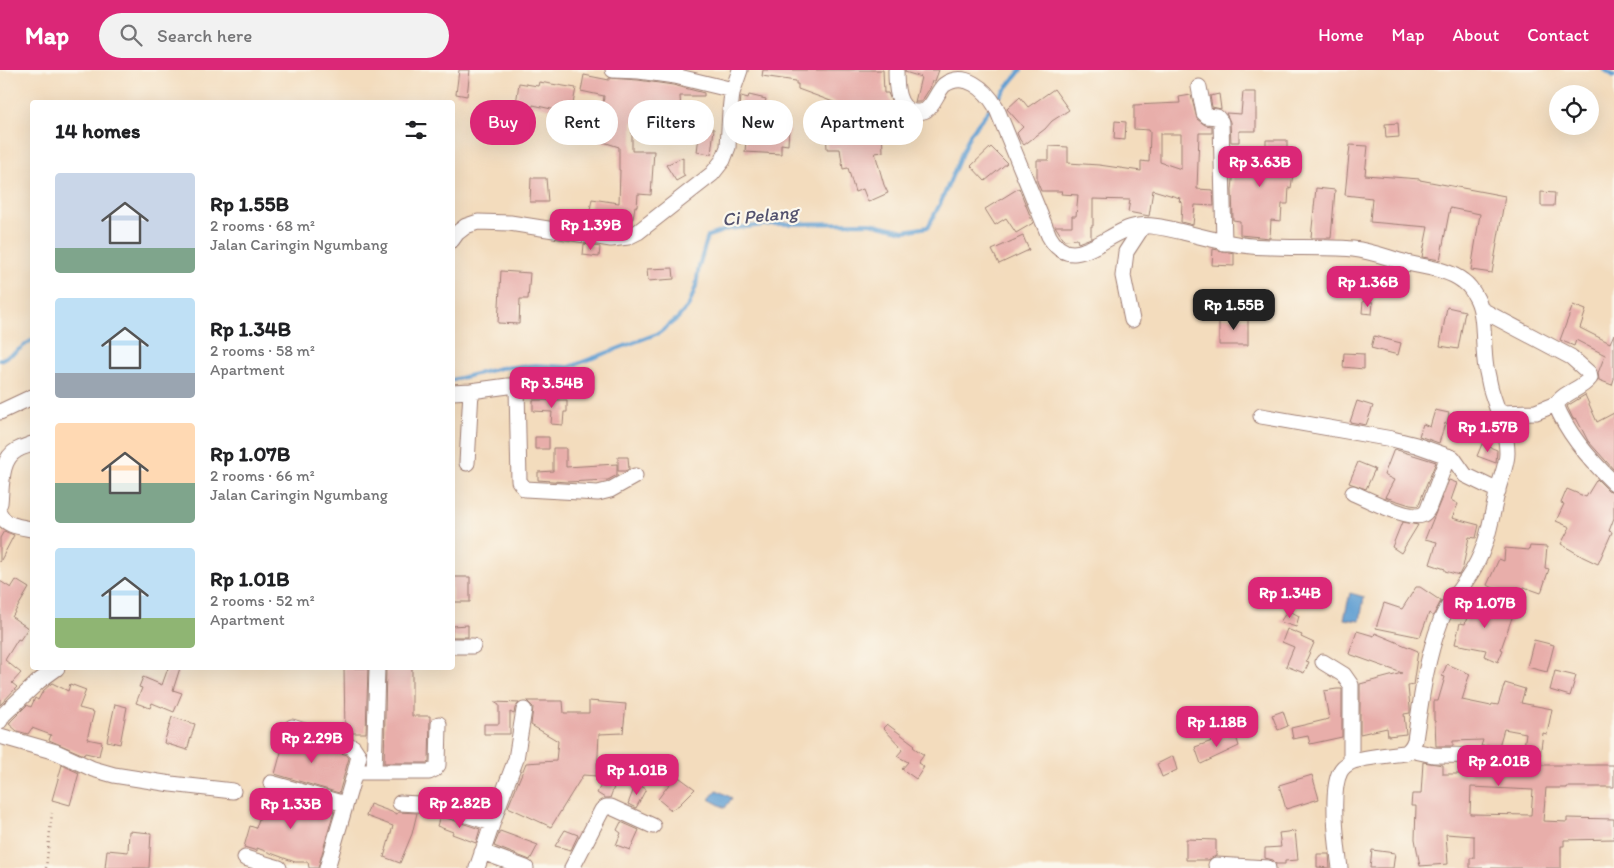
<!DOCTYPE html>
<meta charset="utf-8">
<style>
:root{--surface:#fff;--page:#f2f2f2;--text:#202124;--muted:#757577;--accent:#db2777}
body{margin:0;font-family:Itim,sans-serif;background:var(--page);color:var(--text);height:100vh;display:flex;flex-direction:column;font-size:19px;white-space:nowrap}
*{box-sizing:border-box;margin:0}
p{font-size:16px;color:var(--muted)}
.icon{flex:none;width:28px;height:28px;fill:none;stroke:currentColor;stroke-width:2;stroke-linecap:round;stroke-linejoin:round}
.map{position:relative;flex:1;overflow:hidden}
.sheet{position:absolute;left:30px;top:30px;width:425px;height:570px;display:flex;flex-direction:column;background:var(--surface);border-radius:5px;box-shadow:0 5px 20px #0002}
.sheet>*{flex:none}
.banner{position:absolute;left:470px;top:30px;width:475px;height:45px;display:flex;gap:10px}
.buttons{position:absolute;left:1549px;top:15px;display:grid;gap:10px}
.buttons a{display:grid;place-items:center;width:50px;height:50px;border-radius:50%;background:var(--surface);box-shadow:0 5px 20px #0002;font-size:25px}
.price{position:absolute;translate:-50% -42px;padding:0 11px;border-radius:10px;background:var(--accent);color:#fff;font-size:16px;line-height:32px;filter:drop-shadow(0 1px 2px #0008)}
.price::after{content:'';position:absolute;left:50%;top:30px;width:15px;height:11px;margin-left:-8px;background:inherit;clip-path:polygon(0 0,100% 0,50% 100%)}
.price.selected{background:#222;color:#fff}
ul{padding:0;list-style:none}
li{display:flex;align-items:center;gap:15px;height:125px;padding:0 25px}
li span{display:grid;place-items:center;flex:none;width:140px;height:100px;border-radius:5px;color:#555}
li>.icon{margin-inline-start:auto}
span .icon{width:60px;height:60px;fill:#fffc;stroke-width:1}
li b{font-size:21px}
h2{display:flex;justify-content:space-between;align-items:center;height:60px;padding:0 25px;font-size:21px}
.tag{padding:0 18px;border-radius:22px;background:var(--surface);box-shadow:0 5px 20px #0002;font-size:18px;line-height:45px}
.tag.selected{background:var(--accent);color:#fff}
header{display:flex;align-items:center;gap:30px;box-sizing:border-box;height:70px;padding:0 25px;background:var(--accent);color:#fff}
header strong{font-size:24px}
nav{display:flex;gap:28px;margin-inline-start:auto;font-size:18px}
.search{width:350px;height:45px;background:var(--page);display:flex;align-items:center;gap:12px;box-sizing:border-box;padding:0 18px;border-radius:28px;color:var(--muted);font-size:19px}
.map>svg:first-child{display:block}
.water{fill:#609fd2;stroke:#555f7e}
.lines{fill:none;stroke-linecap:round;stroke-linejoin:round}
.stream{stroke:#609fd2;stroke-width:4}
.building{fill:#e8aeaa;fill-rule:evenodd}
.minor-casing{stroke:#9e7e74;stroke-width:17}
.path{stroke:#9e7e74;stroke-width:2.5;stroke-dasharray:1 4;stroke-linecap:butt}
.minor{stroke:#fff;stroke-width:15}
.labels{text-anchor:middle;stroke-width:4.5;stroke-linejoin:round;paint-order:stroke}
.water-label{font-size:19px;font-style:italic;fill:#53526e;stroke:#fbf7ec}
</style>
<header>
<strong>Map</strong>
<div class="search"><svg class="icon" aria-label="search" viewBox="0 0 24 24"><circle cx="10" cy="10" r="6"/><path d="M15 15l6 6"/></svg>Search here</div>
<nav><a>Home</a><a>Map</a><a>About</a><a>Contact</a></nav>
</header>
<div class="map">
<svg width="1614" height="798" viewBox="0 0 1614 798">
<rect width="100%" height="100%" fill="#fbf7ec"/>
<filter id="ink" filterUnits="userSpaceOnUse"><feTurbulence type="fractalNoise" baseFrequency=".02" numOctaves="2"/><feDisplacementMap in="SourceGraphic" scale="10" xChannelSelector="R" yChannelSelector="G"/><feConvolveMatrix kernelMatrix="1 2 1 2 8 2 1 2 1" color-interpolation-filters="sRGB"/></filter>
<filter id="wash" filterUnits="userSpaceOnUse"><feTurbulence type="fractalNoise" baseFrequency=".0096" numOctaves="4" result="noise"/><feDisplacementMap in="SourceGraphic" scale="20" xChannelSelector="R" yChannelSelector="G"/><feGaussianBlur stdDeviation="1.12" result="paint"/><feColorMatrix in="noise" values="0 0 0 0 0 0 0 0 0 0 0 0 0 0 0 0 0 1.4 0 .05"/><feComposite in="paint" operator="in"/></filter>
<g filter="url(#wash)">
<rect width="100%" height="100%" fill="#f3dcbd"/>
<path class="water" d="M1350,523L1364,527L1360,551L1344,549Z
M717,720L732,728L725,738L709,729Z"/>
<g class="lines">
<path class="stream" d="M1605,0L1614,6
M996,31L1021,0
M0,290L14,283L32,270
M452,310L500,298L536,295L569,297L659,263L678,248L689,235L696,216L699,196L708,166L729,159L772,154L870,153L904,161L928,157L941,132L970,64L992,36"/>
</g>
<g id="blocks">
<path class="building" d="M459,0H470L467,26L456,24Z
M763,0H883L884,23H888L895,40L896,58H882L883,82L875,83L884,115L888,123L868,132L863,119L855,122L848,98L843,99L840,79H827L825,41L836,43L839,34L798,19V14H796V11L762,6Z
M905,0H939L935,11H932L930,18L921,32H915L921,7L905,2Z
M584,5L609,10V8L638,10L673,15L704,23V26H680L682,58L671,59L670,52H632V81H654L651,125L638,124L637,137L635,136L633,149L605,146L604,153L588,151L592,129L619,133L620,100H619V77L597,70L604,45H602L604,26L581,21Z
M539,12L576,18L572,39L557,35L556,40L533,35L531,43L515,41L519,13L538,16Z
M1054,19L1069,40L1052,51L1045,59L1024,75L1020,70L1017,63L1023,57L1007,39L1020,27L1028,37Z
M1243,22H1256V61H1239V72H1231L1230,52L1226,43L1241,44Z
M1219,24L1221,39L1212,37L1210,26Z
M749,25L766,29L760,55L789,57L788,75L781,74V84L745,82L748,44L745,43L746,40L740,38L741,26L748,28Z
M1191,25L1197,49L1205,55L1212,56V63H1199L1197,119L1213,120L1214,136L1195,135L1193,155L1181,152L1182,132L1179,131L1180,128L1153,120L1149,146L1128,142L1130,130L1093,129V156H1091V168L1078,173L1077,169L1064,170L1055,156H1072V146H1076L1078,125L1061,124L1062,121H1041L1037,111V90H1049V76L1068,77V93L1099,95L1141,101V91L1149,92L1150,62L1149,60L1134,59V35L1180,33L1179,27ZM1160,64H1181V99L1160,92Z
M1115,51L1126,52L1125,70L1114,69Z
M1398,53L1399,67L1386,68L1385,54Z
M700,57L714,59L711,84L697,82Z
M1266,70H1287V88H1290L1288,103L1293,104L1291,118L1289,117L1288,134H1282L1281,151L1271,150L1270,168L1240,165V151L1233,150L1232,120L1234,99L1232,98L1231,82L1235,75L1266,91Z
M1350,75L1368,76L1365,105L1420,109V110L1505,126L1492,203L1471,200L1480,144L1450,138L1440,190L1422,187L1428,157L1370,152L1372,128L1345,125Z
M991,77L1007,93L985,111L971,96Z
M683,87V103L685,106L676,111L666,95Z
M531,108H546L548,132H530Z
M1019,118L1033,153L1016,163L1006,148L995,155L985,139Z
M1316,118L1335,120L1331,168H1311Z
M1541,122L1555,123L1554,136H1541Z
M1023,166L1029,180L999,194L992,180Z
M584,174L600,177L599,187L583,185Z
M1213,179L1234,183V196L1212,195Z
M673,198L674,209L648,211L647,199Z
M501,201L530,203L528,229H520L519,254L498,253Z
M1363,231L1373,232L1372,244L1362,243Z
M1573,235L1586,240L1580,258L1610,273L1614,264V309L1612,315L1599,310L1598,303L1605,285L1576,270L1574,276L1560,270Z
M1447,237L1465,241L1458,279L1440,276Z
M1219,248H1248V275H1219Z
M1374,266L1401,273L1398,285L1371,278Z
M1344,283L1364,284V299L1343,297Z
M1585,325L1597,352L1614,343V400L1588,371L1576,348L1573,349L1567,336Z
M533,330H567V342H564L563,355L551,354L552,342L533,341Z
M1357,331L1373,336L1366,355L1350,352Z
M1435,340L1449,343L1447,354L1445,353L1439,373L1419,366L1423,354L1430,357Z
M535,367H549V379H535Z
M1482,374L1497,380L1496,393L1477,386Z
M553,378H566V397L617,394V405L608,410L567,412L538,410V402L553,401Z
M1394,379L1436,392L1418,436L1410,435L1385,427L1394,410L1384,405Z
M618,387H628L629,399L625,401H618Z
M1358,392L1375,399L1366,419L1349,413Z
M1597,409L1608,420L1614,422V448L1609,461L1612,462L1598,494L1583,487L1561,474L1570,457L1556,451L1564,434L1561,433L1567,419L1586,427Z
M1449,410L1457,413L1451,430L1458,434L1452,448L1479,455L1476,468L1469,467L1463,497L1459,505L1445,501V499L1430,494L1437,472L1425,469Z
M1402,452L1418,455L1401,483L1392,477Z
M4,461L14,465L0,492V468Z
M1530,476L1547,477L1545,498L1549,499L1541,523L1524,517L1519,529L1487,515L1499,489L1504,491L1505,478L1529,480Z
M452,507H470V532H452Z
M16,510L29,518L12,547L28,558L20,570L18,569L5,590L21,603L12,613L17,617L0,635V511L11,518Z
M1416,517H1420L1441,531L1433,546L1429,543L1420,567L1376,558L1384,533L1402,539Z
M1472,530L1514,542L1501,579L1503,580L1498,592L1484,586L1486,580L1455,574L1460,553L1465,554Z
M1288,540L1299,546L1296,557L1280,552Z
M468,555V567H452V556Z
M1287,559L1302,565L1301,567L1314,573L1306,591L1309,592L1304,603L1286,596L1294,577L1282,572Z
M1357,561L1374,566L1375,563L1418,581L1413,615L1408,616L1410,638V643L1404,644L1406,664L1388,666L1387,658L1360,664V614L1402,603L1349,584Z
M1534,570L1554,575L1547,602L1527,597Z
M1447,594L1470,604L1465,617H1466L1462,630L1491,636L1492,634L1498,635L1505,613L1525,619L1521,633L1552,639L1547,664L1543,663L1539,695H1614V717H1567V718H1546L1543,751L1567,752V748L1614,749V769L1564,770V776H1561V798H1470V788H1474V766L1446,764L1448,794L1420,796L1415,769L1416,736H1411L1412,724H1421L1423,692L1443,695V704H1470L1471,695H1495L1494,697L1521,698L1526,663L1504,659L1499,676H1481L1483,670L1453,671V676H1436L1435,651H1434V631H1438L1445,607L1442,606ZM1471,717L1533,720L1531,745L1470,744Z
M168,598H180L173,620L182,623L174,642L152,633L150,638L136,633L142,618L139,617L143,607L162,615Z
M344,598H368L366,663H345Z
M386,598H412V646H430L429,692L427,693H384Z
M1555,601L1576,606L1570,626L1550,620Z
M52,613L68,621L70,614L86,620L79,638L94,642L87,669L102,672L99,686L85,683L84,685L49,670L51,665L32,658L28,664L17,661L9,654L11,651L27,635L31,637L35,628L38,630L43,621Z
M1337,619H1342V667L1310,674L1308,666L1293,669L1291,658L1329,649L1324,621Z
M527,631H563L564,643H589V631L626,634L623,663L599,664L597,706L583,705L551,757L508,737L526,693L556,691L558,671L531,655L533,637Z
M494,632L519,633L515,638L514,644L510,642V664H484V654H499V635Z
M115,634L127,637L120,674L107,671Z
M1283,641L1288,656L1278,660L1272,645Z
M1231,643L1235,657L1226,661L1219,648Z
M172,647L195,654L187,680L164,673Z
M887,654L915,675L913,677L924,685L918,693L924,697L916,709L902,699L908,692L897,686L903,679L883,658Z
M1235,663L1239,676L1201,694L1195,677Z
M286,664L347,685L349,688L339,723L275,704Z
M1173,686L1177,700L1162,707L1157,694Z
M62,695L79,703L70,735L52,730Z
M676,705L695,719L679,735L671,740L658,729Z
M1312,705L1319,729L1286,739L1279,715Z
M603,711L614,717L610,728H605L597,723Z
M636,713L646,719L636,738L628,734Z
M268,722L334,741L318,798H309L308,792H295L257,778V781L244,777L250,756L256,758Z
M370,734L397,744L398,742L417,743L412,764L400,793L384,787L393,756L366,746Z
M440,746L480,759L476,773L452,764L453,762L437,756Z
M621,752L639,760L630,780L616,775L621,763L617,760Z
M565,760L578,765L571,780L555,776Z
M129,761L151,763L149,798H105L107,780L128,782Z
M500,761L538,775L530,790L494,776Z
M1295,761L1298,790L1285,791V794H1276L1273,790L1265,788V778L1281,777L1279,763Z
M1186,769L1216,770V786L1208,790H1186Z
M1372,780L1395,783L1393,798H1370Z
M1317,784H1329L1330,798L1317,797Z"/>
</g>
</g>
<g filter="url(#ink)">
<use href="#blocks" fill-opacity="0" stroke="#9e7e74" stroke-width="1"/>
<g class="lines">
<defs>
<path id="minor" d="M613,0L639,1L675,6L733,20
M896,0C896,14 896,40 915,42C918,42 923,42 926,40C934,34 937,22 944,15C965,0 986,20 996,37L1049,166C1072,208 1109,159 1138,156C1152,154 1169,159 1183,162C1206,168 1228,174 1251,176C1285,179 1319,176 1353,179C1372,181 1388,188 1407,193C1424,197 1448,199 1463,211C1469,215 1474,223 1477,229C1486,247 1482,277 1486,298C1488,305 1489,313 1491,320C1497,340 1507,361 1507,383C1507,395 1501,407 1498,419C1491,447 1489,472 1474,498C1464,516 1447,533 1440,553C1426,590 1421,630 1415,670C1413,676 1411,680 1405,683C1391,685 1363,687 1351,692C1347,694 1342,698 1340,702C1330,721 1337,776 1340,798
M1199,17L1204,43L1207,46L1217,47L1221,52L1224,173
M452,170L457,163L466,156L478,152L510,153L611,169L628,167L638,162L712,104L723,90L728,77L730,41L732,23L740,0
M1482,240L1571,287L1589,303L1590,308C1581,320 1563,322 1556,335C1568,365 1591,391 1614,413
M1132,250L1123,206L1126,182L1143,156
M471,321L508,316H513L517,319L519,411L525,419L598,423L610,420L635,406
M452,322L471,321L467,393
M0,342L32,327
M1500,343L1536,342L1556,334
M1261,346L1392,369L1416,375L1453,388L1465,405L1498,421
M1353,423C1366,429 1410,450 1422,445C1424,444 1427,441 1428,439L1448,386
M0,433C2,416 0,389 17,380C22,377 27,376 32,374
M0,444C5,456 21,457 32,459
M452,576H473
M1323,592L1344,605L1351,615V692
M0,651L3,645L39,611L57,598
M292,657L353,677L359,686L355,702
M0,666L56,682L93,699L114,705L171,714L233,721
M1410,680L1433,685L1513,686
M374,702L377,598
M271,713L345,734
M400,733L436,735L492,753
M482,782L526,798
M245,788L279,798
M1216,795L1268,798
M327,798L355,702H429L435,699L438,695L439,654
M477,798L499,734L516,689L524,640
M572,798L602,740L606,737H611L653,756"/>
</defs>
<use href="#minor" class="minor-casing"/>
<path class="path" d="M46,798L52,743"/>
<use href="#minor" class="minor"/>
</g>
</g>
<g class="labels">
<g class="water-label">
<text transform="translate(760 145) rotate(-6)" y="7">Ci Pelang</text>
</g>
</g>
</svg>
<div class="buttons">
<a><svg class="icon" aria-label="locate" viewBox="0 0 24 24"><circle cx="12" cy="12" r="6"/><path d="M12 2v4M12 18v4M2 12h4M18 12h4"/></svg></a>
</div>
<b class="price" style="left:1260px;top:118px">Rp 3.63B</b>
<b class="price" style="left:591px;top:181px">Rp 1.39B</b>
<b class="price" style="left:1368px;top:238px">Rp 1.36B</b>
<b class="price selected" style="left:1234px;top:261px">Rp 1.55B</b>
<b class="price" style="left:552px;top:339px">Rp 3.54B</b>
<b class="price" style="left:1488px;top:383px">Rp 1.57B</b>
<b class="price" style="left:1290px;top:549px">Rp 1.34B</b>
<b class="price" style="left:1485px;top:559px">Rp 1.07B</b>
<b class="price" style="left:1217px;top:678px">Rp 1.18B</b>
<b class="price" style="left:312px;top:694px">Rp 2.29B</b>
<b class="price" style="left:1499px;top:717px">Rp 2.01B</b>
<b class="price" style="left:637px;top:726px">Rp 1.01B</b>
<b class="price" style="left:460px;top:759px">Rp 2.82B</b>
<b class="price" style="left:291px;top:760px">Rp 1.33B</b>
<div class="banner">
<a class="tag selected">Buy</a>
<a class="tag">Rent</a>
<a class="tag">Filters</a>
<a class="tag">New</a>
<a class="tag">Apartment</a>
</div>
<section class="sheet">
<h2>14 homes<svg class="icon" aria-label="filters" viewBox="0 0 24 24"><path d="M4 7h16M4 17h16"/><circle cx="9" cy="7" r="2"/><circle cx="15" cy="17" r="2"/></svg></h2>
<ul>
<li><span style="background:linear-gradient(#c9d6e8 75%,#7fa58c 0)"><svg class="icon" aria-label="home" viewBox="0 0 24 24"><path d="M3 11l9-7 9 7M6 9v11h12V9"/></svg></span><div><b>Rp 1.55B</b><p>2 rooms · 68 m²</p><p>Jalan Caringin Ngumbang</p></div></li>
<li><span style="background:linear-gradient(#bfe0f5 75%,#9aa5b1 0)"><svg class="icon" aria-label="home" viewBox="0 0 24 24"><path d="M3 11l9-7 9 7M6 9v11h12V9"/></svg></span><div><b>Rp 1.34B</b><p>2 rooms · 58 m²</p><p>Apartment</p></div></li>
<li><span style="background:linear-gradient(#ffd9b3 60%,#7fa58c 0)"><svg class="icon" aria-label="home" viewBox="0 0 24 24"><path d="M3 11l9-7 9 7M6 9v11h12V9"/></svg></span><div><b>Rp 1.07B</b><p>2 rooms · 66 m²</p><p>Jalan Caringin Ngumbang</p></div></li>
<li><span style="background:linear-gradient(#bfe0f5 70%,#8fb573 0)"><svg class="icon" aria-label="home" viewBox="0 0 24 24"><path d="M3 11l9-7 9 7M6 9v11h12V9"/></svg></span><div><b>Rp 1.01B</b><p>2 rooms · 52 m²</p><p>Apartment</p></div></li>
</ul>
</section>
</div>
